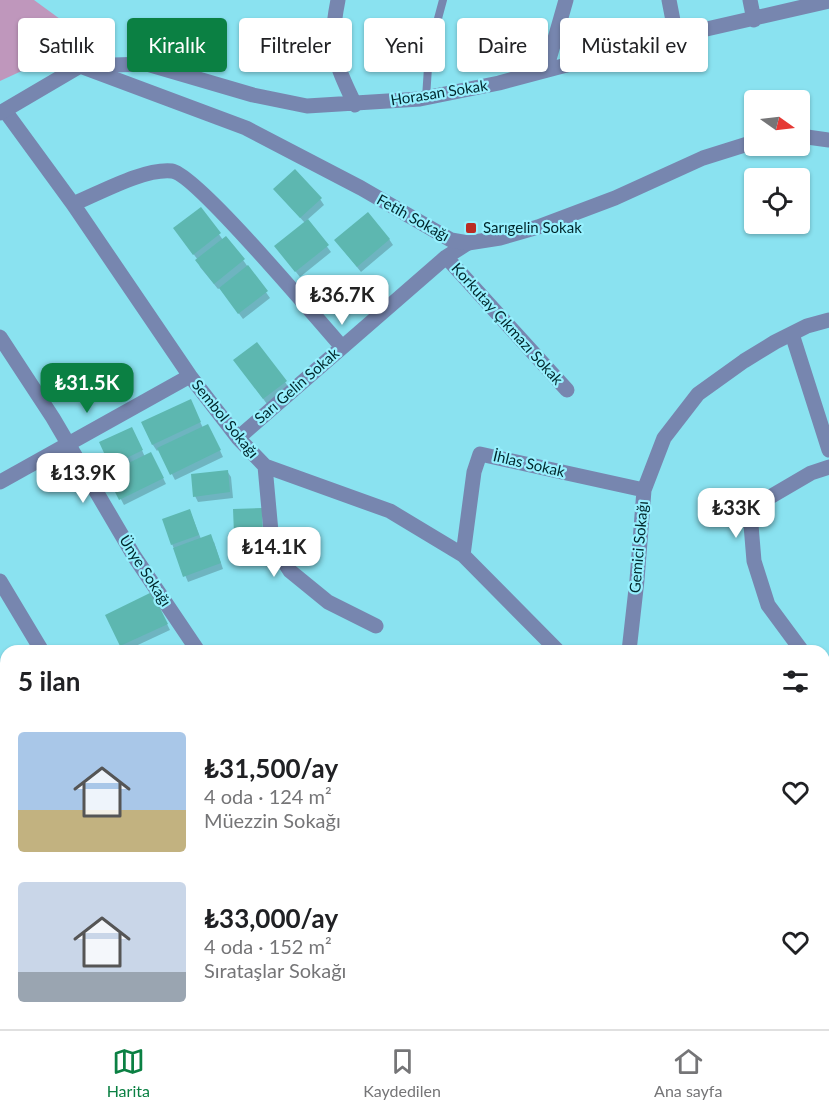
<!DOCTYPE html>
<html lang="tr">
<meta charset="utf-8">
<style>
:root{--surface:#fff;--page:#f2f2f2;--text:#202124;--muted:#757577;--line:#e0e0e0;--accent:#0b8043}
body{margin:0;font-family:Lato,sans-serif;background:var(--page);color:var(--text);height:100vh;display:flex;flex-direction:column;font-size:22px;white-space:nowrap}
*{box-sizing:border-box;margin:0}
p{font-size:20px;color:var(--muted)}
.icon{flex:none;width:33px;height:33px;fill:none;stroke:currentColor;stroke-width:2;stroke-linecap:round;stroke-linejoin:round}
.map{position:relative;flex:1;overflow:hidden}
.side{position:absolute;left:0px;top:645px;width:830px;height:384px;display:flex;flex-direction:column;background:var(--surface);border-radius:18px 18px 0 0;box-shadow:0 2px 4px #0004}
.side>*{flex:none}
.top-card{position:absolute;left:18px;top:18px;width:794px;height:54px;display:flex;gap:12px}
.needle{width:39px;rotate:104deg}
.tools{position:absolute;left:744px;top:90px;display:grid;gap:12px}
.tools a{display:grid;place-items:center;width:66px;height:66px;border-radius:6px;background:var(--surface);box-shadow:0 2px 4px #0004;font-size:30px}
.price{position:absolute;translate:-50% -51px;padding:0 14px;border-radius:12px;background:#fff;color:#222;font-size:20px;line-height:39px;filter:drop-shadow(0 2px 3px #0008)}
.price::after{content:'';position:absolute;left:50%;top:36px;width:18px;height:14px;margin-left:-9px;background:inherit;clip-path:polygon(0 0,100% 0,50% 100%)}
.price.selected{background:var(--accent);color:#fff}
ul{padding:0;list-style:none}
li{display:flex;align-items:center;gap:18px;height:150px;padding:0 18px}
li span{display:grid;place-items:center;flex:none;width:168px;height:120px;border-radius:6px;color:#555}
li>.icon{margin-inline-start:auto}
span .icon{width:72px;height:72px;fill:#fffc;stroke-width:1}
li b{font-size:26px}
h2{display:flex;justify-content:space-between;align-items:center;height:72px;padding:0 18px;font-size:26px}
.pill{padding:0 21px;border-radius:6px;background:var(--surface);box-shadow:0 2px 4px #0004;font-size:21px;line-height:54px}
.pill.selected{background:var(--accent);color:#fff}
.menu{display:flex;justify-content:space-around;align-items:center;height:84px;border-top:2px solid var(--line);background:var(--surface);font-size:16px;color:var(--muted)}
.menu a{display:grid;justify-items:center;gap:3px}
.menu .selected{color:var(--accent)}
.map>svg:first-child{display:block}
.green{fill:#bf97bc}
.shadow{fill:#0003}
.building{fill:#5db7b0}
.lines{fill:none;stroke-linecap:round;stroke-linejoin:round}
.service{stroke:#7786af;stroke-width:8}
.minor{stroke:#7786af;stroke-width:15}
.tertiary{stroke:#7786af;stroke-width:15}
.poi-dot{fill:#ba2c24;stroke:#97f0fe;stroke-width:2}
.labels{text-anchor:middle;stroke-width:4.5;stroke-linejoin:round;paint-order:stroke}
.street-label{font-size:15px;fill:#00272c;stroke:#97f0fe}
.poi-label{font-size:15px;fill:#00272c;stroke:#97f0fe;text-anchor:start}
</style>
<div class="map">
<svg width="829" height="1029" viewBox="0 0 829 1029">
<rect width="100%" height="100%" fill="#8ae2f0"/>
<path class="green" d="M0,0H34L60,19L52,57L0,81Z"/>
<path class="shadow" d="M275,190L320,199L324,205L307,220L331,252L300,277L280,252L305,223Z
M201,209L223,240L243,260L270,298L243,319L220,288L218,289L200,267L198,260L179,235Z
M389,239L393,245L361,272L340,246Z
M239,366L285,382L289,388L267,404Z
M193,407L203,428L211,431L223,457L175,480L159,449L157,451L153,445L143,423Z
M135,435L145,457L154,460L166,484L124,505L108,475L115,472L111,465Z
M227,471L231,477L233,498L198,502L195,496Z
M190,511L201,539L214,542L223,569L188,582L172,544Z
M260,514L261,539L239,540L235,533Z
M155,600L170,630L125,651L107,616Z"/>
<path class="building" d="M295,169L322,198L300,218L273,189Z
M201,207L221,233L193,255L173,228Z
M368,212L390,239L357,267L334,240Z
M308,219L329,245L295,272L274,246Z
M226,236L245,259L214,284L195,260Z
M248,265L268,291L238,314L219,288Z
M257,342L287,381L263,399L233,360Z
M191,399L201,422L152,445L141,422Z
M208,424L221,450L170,475L157,448Z
M132,427L143,450L110,466L99,442Z
M151,452L164,478L119,500L106,474Z
M228,470L230,492L193,497L191,474Z
M262,508L263,533L234,534L233,509Z
M190,509L199,535L171,545L162,519Z
M211,534L221,563L183,577L173,548Z
M152,592L168,624L120,646L105,615Z"/>
<g class="lines">
<path class="service" d="M426,98L429,52L443,0
M546,1029V1023"/>
<path class="minor" d="M338,0C335,15 332,32 334,47C336,67 347,87 355,105
M669,0L676,36
M750,0L754,20
M80,66L147,64L253,95L307,106L420,99L499,83L676,36L829,1
M546,70L566,0
M5,111L73,204L190,376L238,438L265,466L390,511L463,555L558,651
M73,204C100,193 144,168 172,171C196,174 318,320 342,347
M446,257L567,390
M792,334L829,450
M0,337L53,418L134,556L198,651
M238,438L446,257L468,243
M265,466L272,543L290,571L328,602L376,626
M0,482L190,376
M463,555L474,472L480,454L644,490
M0,581L42,651
M629,651L637,580L644,490L664,438L698,394L744,361L775,342L807,326L829,320
M802,651L768,605L754,561L751,525L763,501L811,473L829,467
M824,675L829,682
M0,773L2,774
M0,853L6,852
M126,1023V1029
M372,1023L374,1029
M664,1023L676,1029
M723,1029L724,1023"/>
<path class="tertiary" d="M0,113L80,66L246,128L361,188L451,240L468,243L500,238L538,227L615,198L703,158L754,142
M800,136L829,140"/>
</g>
<rect class="poi-dot" x="465" y="222" width="12" height="12" rx="3"/>
<g class="labels">
<g class="street-label">
<text transform="translate(439 93) rotate(-9)" y="5">Horasan Sokak</text>
<text transform="translate(413 218) rotate(29)" y="5">Fetih Sokağı</text>
<text transform="translate(507 324) rotate(48)" y="5">Korkutay Çıkmazı Sokak</text>
<text transform="translate(297 386) rotate(-41)" y="5">Sarı Gelin Sokak</text>
<text transform="translate(225 419) rotate(51)" y="5">Sembol Sokağı</text>
<text transform="translate(529 464) rotate(13)" y="5">İhlas Sokak</text>
<text transform="translate(639 547) rotate(-85)" y="5">Gemici Sokağı</text>
<text transform="translate(145 571) rotate(57)" y="5">Ünye Sokağı</text>
</g>
<g class="poi-label">
<text x="483" y="233">Sarıgelin Sokak</text>
</g>
</g>
</svg>
<div class="tools">
<a><svg class="needle" viewBox="-14 -14 28 28"><path d="M0-13l5 13h-10z" fill="#e53935"/><path d="M0 13l5-13h-10z" fill="#757577"/></svg></a>
<a><svg class="icon" aria-label="locate" viewBox="0 0 24 24"><circle cx="12" cy="12" r="6"/><path d="M12 2v4M12 18v4M2 12h4M18 12h4"/></svg></a>
</div>
<b class="price" style="left:342px;top:326px">₺36.7K</b>
<b class="price selected" style="left:87px;top:414px">₺31.5K</b>
<b class="price" style="left:83px;top:504px">₺13.9K</b>
<b class="price" style="left:736px;top:539px">₺33K</b>
<b class="price" style="left:274px;top:578px">₺14.1K</b>
<div class="top-card">
<a class="pill">Satılık</a>
<a class="pill selected">Kiralık</a>
<a class="pill">Filtreler</a>
<a class="pill">Yeni</a>
<a class="pill">Daire</a>
<a class="pill">Müstakil ev</a>
</div>
<section class="side">
<h2>5 ilan<svg class="icon" aria-label="filters" viewBox="0 0 24 24"><path d="M4 7h16M4 17h16"/><circle cx="9" cy="7" r="2"/><circle cx="15" cy="17" r="2"/></svg></h2>
<ul>
<li><span style="background:linear-gradient(#a9c7e8 65%,#c2b280 0)"><svg class="icon" aria-label="home" viewBox="0 0 24 24"><path d="M3 11l9-7 9 7M6 9v11h12V9"/></svg></span><div><b>₺31,500/ay</b><p>4 oda · 124 m²</p><p>Müezzin Sokağı</p></div><svg class="icon" aria-label="heart" viewBox="0 0 24 24"><path d="M12 20l-8-8c-3-5 5-10 8-4 3-6 11-1 8 4z"/></svg></li>
<li><span style="background:linear-gradient(#c9d6e8 75%,#9aa5b1 0)"><svg class="icon" aria-label="home" viewBox="0 0 24 24"><path d="M3 11l9-7 9 7M6 9v11h12V9"/></svg></span><div><b>₺33,000/ay</b><p>4 oda · 152 m²</p><p>Sırataşlar Sokağı</p></div><svg class="icon" aria-label="heart" viewBox="0 0 24 24"><path d="M12 20l-8-8c-3-5 5-10 8-4 3-6 11-1 8 4z"/></svg></li>
</ul>
</section>
</div>
<nav class="menu">
<a class="selected"><svg class="icon" aria-label="map" viewBox="0 0 24 24"><path d="M3 6l6-2 6 2 6-2v14l-6 2-6-2-6 2zM9 4v14M15 6v14"/></svg>Harita</a>
<a><svg class="icon" aria-label="saved" viewBox="0 0 24 24"><path d="M7 4h10v16l-5-4-5 4z"/></svg>Kaydedilen</a>
<a><svg class="icon" aria-label="home" viewBox="0 0 24 24"><path d="M3 11l9-7 9 7M6 9v11h12V9"/></svg>Ana sayfa</a>
</nav>
